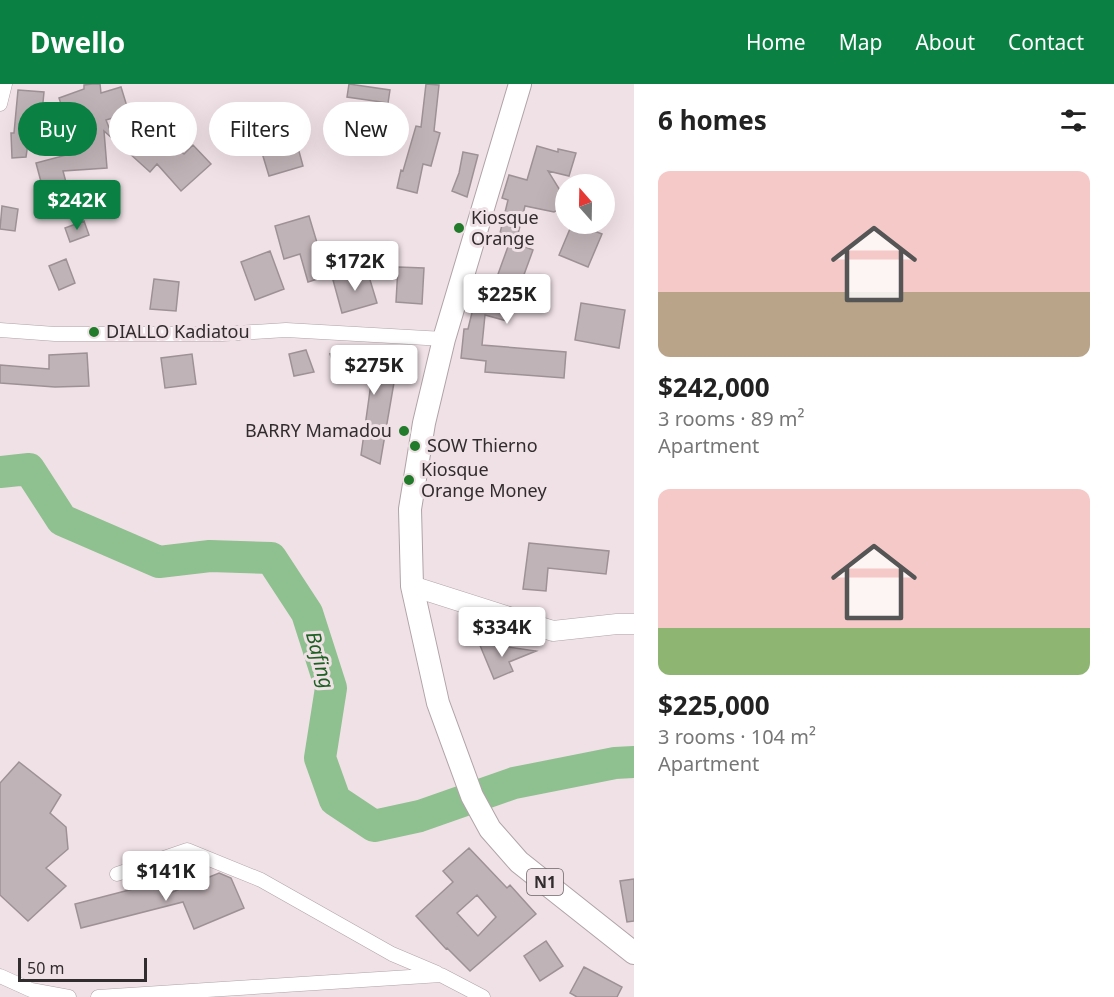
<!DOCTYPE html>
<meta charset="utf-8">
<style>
:root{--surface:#fff;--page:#f2f2f2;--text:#222;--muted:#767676;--accent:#0b8043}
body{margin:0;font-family:"Noto Sans",sans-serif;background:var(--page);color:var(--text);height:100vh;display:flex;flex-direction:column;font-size:22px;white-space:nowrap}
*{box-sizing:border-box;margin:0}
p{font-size:20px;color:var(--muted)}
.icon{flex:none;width:33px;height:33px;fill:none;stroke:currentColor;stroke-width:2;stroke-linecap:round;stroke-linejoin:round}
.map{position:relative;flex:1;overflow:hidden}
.panel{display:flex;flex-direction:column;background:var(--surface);width:480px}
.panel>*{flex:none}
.top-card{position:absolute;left:18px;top:18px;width:525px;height:54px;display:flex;gap:12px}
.needle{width:39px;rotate:340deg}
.buttons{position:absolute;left:555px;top:90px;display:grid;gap:12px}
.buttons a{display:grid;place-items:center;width:60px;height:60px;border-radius:50%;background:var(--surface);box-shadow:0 6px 24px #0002;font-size:30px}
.scale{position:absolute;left:18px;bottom:15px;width:129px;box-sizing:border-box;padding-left:6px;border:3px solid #312c2e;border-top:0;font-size:16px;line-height:21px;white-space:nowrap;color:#312c2e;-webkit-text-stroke:4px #f0e1e6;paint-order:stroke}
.price{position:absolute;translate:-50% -51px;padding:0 14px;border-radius:6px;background:#fff;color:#222;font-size:20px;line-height:39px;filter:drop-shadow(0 2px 3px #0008)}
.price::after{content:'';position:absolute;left:50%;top:36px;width:18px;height:14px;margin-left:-9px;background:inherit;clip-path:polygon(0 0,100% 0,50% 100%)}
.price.current{background:var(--accent);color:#fff}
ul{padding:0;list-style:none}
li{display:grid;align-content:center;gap:12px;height:318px;padding:0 24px}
li span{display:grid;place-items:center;height:186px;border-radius:12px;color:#555}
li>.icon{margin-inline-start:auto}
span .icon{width:108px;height:108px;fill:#fffc;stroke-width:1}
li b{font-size:26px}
h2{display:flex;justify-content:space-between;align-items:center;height:72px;padding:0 24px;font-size:26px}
.pill{padding:0 21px;border-radius:27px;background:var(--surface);box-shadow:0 6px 24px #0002;font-size:21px;line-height:54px}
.pill.current{background:var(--accent);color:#fff}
header{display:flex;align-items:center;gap:36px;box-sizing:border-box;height:84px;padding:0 30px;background:var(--accent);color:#fff}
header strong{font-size:28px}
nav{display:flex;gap:33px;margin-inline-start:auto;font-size:21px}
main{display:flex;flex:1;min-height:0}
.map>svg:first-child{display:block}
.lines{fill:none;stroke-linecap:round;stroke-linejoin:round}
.river{stroke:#8fc08f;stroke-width:32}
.building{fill:#c0b3b7;stroke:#9e9195;stroke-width:1.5;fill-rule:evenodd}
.minor-casing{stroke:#b0a3a7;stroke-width:15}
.secondary-casing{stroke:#b0a3a7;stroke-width:21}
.trunk-casing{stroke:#b0a3a7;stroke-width:24}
.minor{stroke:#fff;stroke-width:14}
.secondary{stroke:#fff;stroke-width:20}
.trunk{stroke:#fff;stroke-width:22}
.poi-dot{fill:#217b2a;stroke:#f0e1e6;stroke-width:2}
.labels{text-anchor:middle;stroke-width:6;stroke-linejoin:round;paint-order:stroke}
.shield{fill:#f0e1e6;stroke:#6a6265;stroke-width:1.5}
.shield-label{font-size:16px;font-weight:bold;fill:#312c2e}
.poi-label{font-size:18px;fill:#312c2e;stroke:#f0e1e6;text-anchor:start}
.water-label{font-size:20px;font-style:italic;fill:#1d6122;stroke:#f0e1e6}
</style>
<header>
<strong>Dwello</strong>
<nav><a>Home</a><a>Map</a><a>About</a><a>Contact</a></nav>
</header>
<main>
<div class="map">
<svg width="634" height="913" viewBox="0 0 634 913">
<rect width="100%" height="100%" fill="#f0e1e6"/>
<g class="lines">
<path class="river" d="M0,388L29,385L62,436L159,478L210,472L271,474L307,529L331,604L320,674L335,716L374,742L420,732L514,699L615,679L634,678"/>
</g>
<path class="building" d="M92,0H100L101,9L121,3L129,29L106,36L114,56L104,47L107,84L63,87L67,102L44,109L36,79L74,69L73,58L80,57L67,25L63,26L59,14L84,5V1Z
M349,0L390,6L388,19L347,13Z
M426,0L439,1L434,47L440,49L431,82L423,80L417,109L397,104L401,86L403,87L416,42L421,43Z
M18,6L44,8L41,39L31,38L26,73L12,74L11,49H14Z
M153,42L184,70L193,61L211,80L181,107L157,80L150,88L129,69Z
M294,49L303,82L269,92L259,59Z
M537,62L558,68V65L576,69L569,92L548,87L566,116V121L554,128L525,122L517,154L500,149L508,116L502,114L509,91L527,96Z
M463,68L478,71L467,113L452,107L459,89Z
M2,122L18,125L15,147L0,145Z
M309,132L327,192L308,198L300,170L284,175L275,142Z
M84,137L89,151L70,158L65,144Z
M572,140H576L602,150L588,183L559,171Z
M510,157L533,166L507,237L485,231L482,261L566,268L564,294L485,288L486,277L461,274L464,245H468L479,200L493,204Z
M270,167L284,205L255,216L241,178Z
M66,175L75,199L59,206L49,182Z
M398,183L424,184L422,220L396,218Z
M367,186L377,219L342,229L333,196Z
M154,195L179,198L176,227L150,225Z
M581,219L625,226L619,264L575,256Z
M392,264L393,275L396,287L380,380L361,371L374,278L335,284L330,270Z
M306,266L314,288L294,292L289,270Z
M87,269L89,302L55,303L0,299V281L49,285V271Z
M192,270L196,300L165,304L161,274Z
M529,459L609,467L606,490L548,484L546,507L523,505Z
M479,559L536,567L509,578L513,587L494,595Z
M19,678L61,711L50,729L66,743L68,765L46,784L66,802L28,837L0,811V699Z
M469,764L507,804L510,801L536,830L470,887L447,864L446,865L416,832L453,798L443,787ZM477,811L496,833L478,852L457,829Z
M219,789L231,794L244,824L194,845L183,818L81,844L75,820L160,798L163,812Z
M634,795V837L627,838L620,797Z
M546,857L563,882L540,897L524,872Z
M584,883L622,903L617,913H577L570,909Z"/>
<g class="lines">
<defs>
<path id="minor" d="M0,20L5,0
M0,246L55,250H222L286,246L444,255
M117,790L187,766L261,796L392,870L437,889
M0,892L31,906L69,913
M98,913L441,891L483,913"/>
<path id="secondary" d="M412,502L553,547L617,540H634"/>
<path id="trunk" d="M520,0L444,255L424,339L410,425L412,502L438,619L472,712L490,745L519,778L634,869"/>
</defs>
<use href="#minor" class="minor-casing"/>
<use href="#secondary" class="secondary-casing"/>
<use href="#trunk" class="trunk-casing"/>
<use href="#minor" class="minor"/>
<use href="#secondary" class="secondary"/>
<use href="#trunk" class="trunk"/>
</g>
<g class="poi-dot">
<circle cx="459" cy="144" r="6"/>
<circle cx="94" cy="248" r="6"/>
<circle cx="404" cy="347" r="6"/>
<circle cx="415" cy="362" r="6"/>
<circle cx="409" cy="396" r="6"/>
</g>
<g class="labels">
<rect class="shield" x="527" y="785" width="36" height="26" rx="4.5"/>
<g class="shield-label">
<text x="545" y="804">N1</text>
</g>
<g class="poi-label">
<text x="471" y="140">Kiosque<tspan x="471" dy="21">Orange</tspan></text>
<text x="106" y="254">DIALLO Kadiatou</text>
<text x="392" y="353" text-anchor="end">BARRY Mamadou</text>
<text x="427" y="368">SOW Thierno</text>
<text x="421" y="392">Kiosque<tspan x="421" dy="21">Orange Money</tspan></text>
</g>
<g class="water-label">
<text transform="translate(320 576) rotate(75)" y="7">Bafing</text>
</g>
</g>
</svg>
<div class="buttons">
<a><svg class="needle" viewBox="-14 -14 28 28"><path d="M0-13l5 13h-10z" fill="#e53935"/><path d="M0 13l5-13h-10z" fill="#767676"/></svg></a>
</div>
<div class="scale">50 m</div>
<b class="price current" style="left:77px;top:147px">$242K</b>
<b class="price" style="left:355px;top:208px">$172K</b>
<b class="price" style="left:507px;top:241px">$225K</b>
<b class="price" style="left:374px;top:312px">$275K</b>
<b class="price" style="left:502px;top:574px">$334K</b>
<b class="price" style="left:166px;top:818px">$141K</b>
<div class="top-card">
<a class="pill current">Buy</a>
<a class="pill">Rent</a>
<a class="pill">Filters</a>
<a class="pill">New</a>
</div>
</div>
<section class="panel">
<h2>6 homes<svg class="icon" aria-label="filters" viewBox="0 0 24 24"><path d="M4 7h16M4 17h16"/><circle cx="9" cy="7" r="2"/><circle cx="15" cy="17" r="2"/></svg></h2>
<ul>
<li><span style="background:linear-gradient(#f6c9c9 65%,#b9a48a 0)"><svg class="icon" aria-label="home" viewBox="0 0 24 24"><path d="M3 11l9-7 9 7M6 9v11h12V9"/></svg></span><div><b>$242,000</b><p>3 rooms · 89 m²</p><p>Apartment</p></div></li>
<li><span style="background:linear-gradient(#f6c9c9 75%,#8fb573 0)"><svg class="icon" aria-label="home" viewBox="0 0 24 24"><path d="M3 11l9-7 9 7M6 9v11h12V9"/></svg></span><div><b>$225,000</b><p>3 rooms · 104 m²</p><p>Apartment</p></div></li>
</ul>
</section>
</main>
